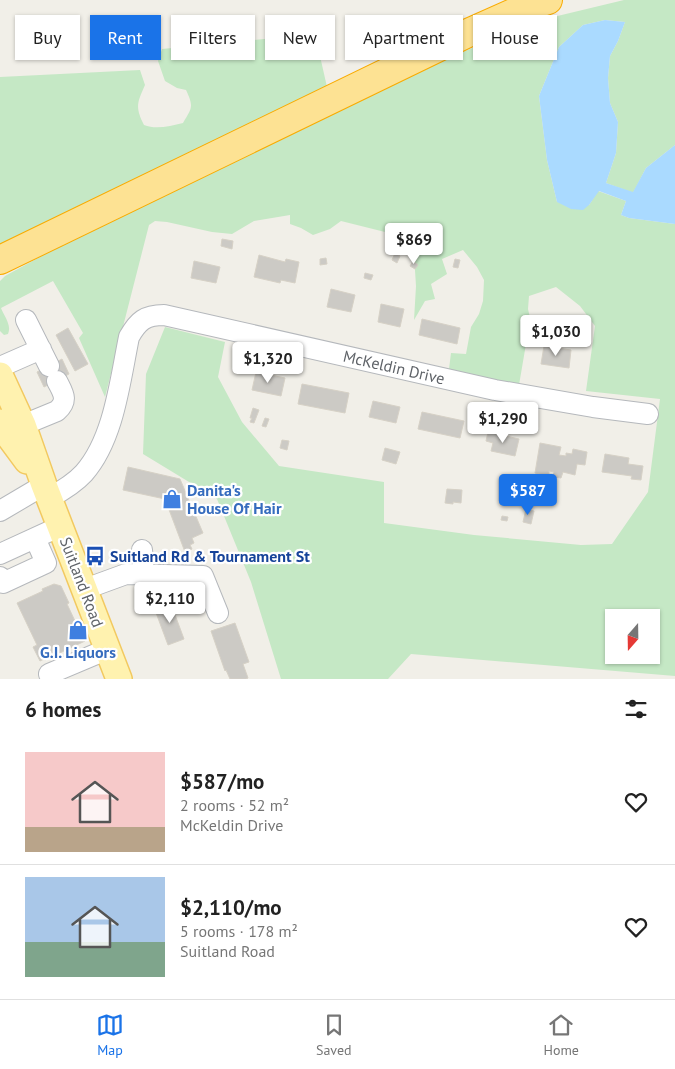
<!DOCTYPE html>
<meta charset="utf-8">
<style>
:root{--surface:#fff;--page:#f2f2f2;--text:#222;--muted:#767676;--line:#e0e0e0;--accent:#1a73e8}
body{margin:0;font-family:"PT Sans",sans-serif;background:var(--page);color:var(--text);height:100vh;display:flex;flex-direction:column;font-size:19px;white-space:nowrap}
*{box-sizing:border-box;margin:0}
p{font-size:16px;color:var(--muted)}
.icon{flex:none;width:28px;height:28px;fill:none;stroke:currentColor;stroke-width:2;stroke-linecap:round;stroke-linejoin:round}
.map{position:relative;height:679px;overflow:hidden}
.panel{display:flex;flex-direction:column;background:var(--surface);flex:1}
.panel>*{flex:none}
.banner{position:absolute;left:15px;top:15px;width:645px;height:45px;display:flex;gap:10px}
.needle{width:32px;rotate:200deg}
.fabs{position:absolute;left:605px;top:609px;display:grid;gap:10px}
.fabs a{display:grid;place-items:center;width:55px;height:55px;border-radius:0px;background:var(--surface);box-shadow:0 1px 4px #0004;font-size:25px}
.price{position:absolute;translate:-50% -42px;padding:0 11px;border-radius:5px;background:#fff;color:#222;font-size:16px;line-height:32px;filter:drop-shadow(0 1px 2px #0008)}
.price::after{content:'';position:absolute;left:50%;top:30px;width:15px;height:11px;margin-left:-8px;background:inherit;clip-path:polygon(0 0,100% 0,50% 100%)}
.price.selected{background:var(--accent);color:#fff}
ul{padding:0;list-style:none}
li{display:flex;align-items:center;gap:15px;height:125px;padding:0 25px}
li+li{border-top:1px solid var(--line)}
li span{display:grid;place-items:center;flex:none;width:140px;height:100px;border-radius:0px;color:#555}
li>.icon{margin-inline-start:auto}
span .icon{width:60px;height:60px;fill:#fffc;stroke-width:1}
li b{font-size:21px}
h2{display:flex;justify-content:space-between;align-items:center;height:60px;padding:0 25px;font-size:21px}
.chip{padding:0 18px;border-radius:0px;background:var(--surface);box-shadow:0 1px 4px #0004;font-size:18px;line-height:45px}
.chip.selected{background:var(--accent);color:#fff}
.menu{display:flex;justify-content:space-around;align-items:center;height:70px;border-top:1px solid var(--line);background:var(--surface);font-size:14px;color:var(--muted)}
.menu a{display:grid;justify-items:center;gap:2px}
.menu .selected{color:var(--accent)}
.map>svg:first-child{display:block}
.green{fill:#c5e8c5;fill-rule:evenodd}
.water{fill:#aadaff}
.building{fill:#cccac5;stroke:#d6d1c6}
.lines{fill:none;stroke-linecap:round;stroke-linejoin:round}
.minor-casing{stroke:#b5b8bc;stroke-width:22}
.major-casing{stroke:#f2c960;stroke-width:28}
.highway-casing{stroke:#f9ab00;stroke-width:30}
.minor{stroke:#fff;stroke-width:20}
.major{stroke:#fff2af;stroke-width:25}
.highway{stroke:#fde293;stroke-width:28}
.labels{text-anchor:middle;stroke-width:4.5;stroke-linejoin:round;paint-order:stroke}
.street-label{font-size:16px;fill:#5f6368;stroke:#fff}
.shop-label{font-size:16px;font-weight:bold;fill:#366cbe;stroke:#fff;text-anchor:start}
.transit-label{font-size:16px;font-weight:bold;fill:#164399;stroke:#fff;text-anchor:start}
</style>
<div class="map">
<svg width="675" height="679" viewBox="0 0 675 679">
<rect width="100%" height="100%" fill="#f1efe8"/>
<path class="green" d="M624,0H675V145L646,168L633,193L606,183L616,153L618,122L610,103L608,78L610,56L618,41L625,22L605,20L583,25L559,47L539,96L547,160L557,202L589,205L598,191L626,201L621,215L629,218L675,224V676L411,654L388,679H281L251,582L217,499L143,454L146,374L165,327L225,342L218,377L242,422L279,466L384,482V523L474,535L581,545L612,544L648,492L660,399L586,391L595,326L580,306L556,287L529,296L528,309L533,331L534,345L526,344L519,385L449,369L451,353L466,354L471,327L479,314L483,301L484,280L477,267L463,250L442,259L447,274L431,284L435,299L425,301L414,320L416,286L413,239L341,221L330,229L313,235L301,228L290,224V215L254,221L232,234L212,232L167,222L155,221L149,225L105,397L79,338L83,333L53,281L1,308C4,316 12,325 8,334L4,335L0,331V281L5,276L71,240L445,59L545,19ZM614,618H651V655H614Z
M315,34L327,87L150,172L45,224L0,244V77L140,70L145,85C137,103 135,107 144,125C156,130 170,126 183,123C192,108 194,107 186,90L177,88L165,81L158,61L162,49Z"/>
<path class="water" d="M605,20L625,22L618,41L610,56L608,78L610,103L618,122L616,153L606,183L633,192L646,168L675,145V224L629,218L621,215L626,201L599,191L589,205L583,210L571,209L557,202L547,160L539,96L559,47L583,25Z"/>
<path class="building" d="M222,239L233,241L232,249L221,246Z
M395,253L400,256L397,263L392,260Z
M259,255L285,262L286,259L299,262L295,283L281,280L280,283L254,277Z
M326,258L327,264L320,265V259Z
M455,259L460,260L458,268L453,267Z
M194,261L220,267L216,283L191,278Z
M413,261L418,265L415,269L410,266Z
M365,273L373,275L371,280L364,278Z
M331,289L355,295L351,312L327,307Z
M381,304L404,309L400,327L378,322Z
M422,319L460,328L457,344L419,335Z
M68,328L88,364L75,371L56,335Z
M544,346L571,350L569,368L541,364Z
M62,359L69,374L44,387L37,372Z
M256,372L285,378L281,396L252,390Z
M302,384L349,393L345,413L298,404Z
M373,401L400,407L396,423L369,417Z
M253,408L259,410L254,423L250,422L252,418H250Z
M422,412L464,421L460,438L418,429Z
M265,418L269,419L266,427L262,426Z
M488,432L519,439L515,456L491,451L493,443L486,441Z
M282,440L289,441L287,450L280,448Z
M540,443L561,447L559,455L566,456V453L572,454L573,449L587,452L585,465L577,464L575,475L563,472L561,478L553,477L554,472L549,471V476L535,473Z
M385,448L400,452L396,464L382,460Z
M605,454L629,458L628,464L643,466L641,480L631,479L632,476L602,472Z
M128,467L180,479L203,533L192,538L194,543L190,545L192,549L185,552L165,499L123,490Z
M447,489L462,490L461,503L453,502V504L445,503Z
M526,509L534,511L531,524L523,522Z
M502,516L508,517L507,521L501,520Z
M54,584L61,586L69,603L67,604L75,621L76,620L77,622L76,623L85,641L45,660L44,659L40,661L33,647L37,645L17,603L43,591L42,589Z
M171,604L184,639L168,645L155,610Z
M235,623L249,662L243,664L248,678L246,679H230L226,670L225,671L211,631Z"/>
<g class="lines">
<defs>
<path id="minor" d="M26,320L49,366
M0,367L41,349
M23,425L57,411C69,400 63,393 57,381
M49,498C62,491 74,484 84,473C114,439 120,381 129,337C138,321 145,315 164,315L495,390L593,407L648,414
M0,511L44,485
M142,550L144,575
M0,554L61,526
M0,577L3,583L46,563L35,538
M85,589L126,574L203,576L218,613
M49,674L108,649"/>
<path id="major" d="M0,375L23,425L44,485L119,679
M0,422L7,434L27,461"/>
<path id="highway" d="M0,260L468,33L524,8L548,0"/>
</defs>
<use href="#minor" class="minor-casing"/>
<use href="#major" class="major-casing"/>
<use href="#highway" class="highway-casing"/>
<use href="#minor" class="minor"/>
<use href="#major" class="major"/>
<use href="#highway" class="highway"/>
</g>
<defs>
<symbol id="shop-bare" viewBox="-9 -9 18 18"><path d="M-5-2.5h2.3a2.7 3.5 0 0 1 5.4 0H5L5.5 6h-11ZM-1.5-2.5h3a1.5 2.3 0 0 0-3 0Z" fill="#3f7fe0" stroke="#fff" stroke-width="2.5" paint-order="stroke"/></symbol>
<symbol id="bus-bare" viewBox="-9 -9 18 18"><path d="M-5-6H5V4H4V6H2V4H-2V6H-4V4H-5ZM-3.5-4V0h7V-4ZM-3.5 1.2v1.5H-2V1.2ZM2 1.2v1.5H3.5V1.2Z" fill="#1a4fb4" stroke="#fff" stroke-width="2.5" paint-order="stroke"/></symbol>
</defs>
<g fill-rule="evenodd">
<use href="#shop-bare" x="158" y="485" width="28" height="28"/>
<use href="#bus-bare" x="81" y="542" width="28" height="28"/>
<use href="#shop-bare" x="64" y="616" width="28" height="28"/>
</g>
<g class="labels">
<g class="street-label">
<text transform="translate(394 367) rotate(13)" y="6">McKeldin Drive</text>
<text transform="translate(82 582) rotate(69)" y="6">Suitland Road</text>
</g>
<g class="shop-label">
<text x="187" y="496">Danita's<tspan x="187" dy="18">House Of Hair</tspan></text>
<text x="78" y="658" text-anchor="middle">G.I. Liquors</text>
</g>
<g class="transit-label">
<text x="110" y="562">Suitland Rd &amp; Tournament St</text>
</g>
</g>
</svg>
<div class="fabs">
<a><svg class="needle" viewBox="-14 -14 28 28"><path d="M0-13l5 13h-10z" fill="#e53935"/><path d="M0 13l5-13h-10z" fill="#767676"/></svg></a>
</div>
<b class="price" style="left:414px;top:265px">$869</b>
<b class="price" style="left:556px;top:357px">$1,030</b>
<b class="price" style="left:268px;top:384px">$1,320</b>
<b class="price" style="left:503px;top:444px">$1,290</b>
<b class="price selected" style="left:528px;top:516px">$587</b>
<b class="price" style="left:170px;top:624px">$2,110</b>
<div class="banner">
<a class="chip">Buy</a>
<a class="chip selected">Rent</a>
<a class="chip">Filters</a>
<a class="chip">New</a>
<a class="chip">Apartment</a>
<a class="chip">House</a>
</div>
</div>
<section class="panel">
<h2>6 homes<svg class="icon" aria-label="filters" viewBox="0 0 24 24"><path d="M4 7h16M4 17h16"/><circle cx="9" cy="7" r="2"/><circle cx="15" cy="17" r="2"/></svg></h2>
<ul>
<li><span style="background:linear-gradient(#f6c9c9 75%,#b9a48a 0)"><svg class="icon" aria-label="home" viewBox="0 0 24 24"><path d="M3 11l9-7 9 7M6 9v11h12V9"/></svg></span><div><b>$587/mo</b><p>2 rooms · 52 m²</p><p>McKeldin Drive</p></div><svg class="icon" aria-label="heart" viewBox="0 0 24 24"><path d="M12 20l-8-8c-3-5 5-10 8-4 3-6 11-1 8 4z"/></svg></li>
<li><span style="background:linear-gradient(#a9c7e8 65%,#7fa58c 0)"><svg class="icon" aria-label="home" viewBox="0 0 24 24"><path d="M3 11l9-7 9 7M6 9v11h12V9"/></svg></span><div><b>$2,110/mo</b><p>5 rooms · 178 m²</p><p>Suitland Road</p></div><svg class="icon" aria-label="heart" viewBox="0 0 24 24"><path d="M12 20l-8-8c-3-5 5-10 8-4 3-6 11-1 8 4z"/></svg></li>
</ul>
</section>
<nav class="menu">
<a class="selected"><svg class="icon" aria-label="map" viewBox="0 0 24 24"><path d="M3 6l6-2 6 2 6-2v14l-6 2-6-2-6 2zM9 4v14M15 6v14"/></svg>Map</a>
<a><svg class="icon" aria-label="saved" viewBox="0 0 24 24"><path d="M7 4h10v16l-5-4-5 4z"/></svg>Saved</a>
<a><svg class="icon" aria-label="home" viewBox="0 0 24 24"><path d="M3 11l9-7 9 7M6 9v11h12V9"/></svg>Home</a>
</nav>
